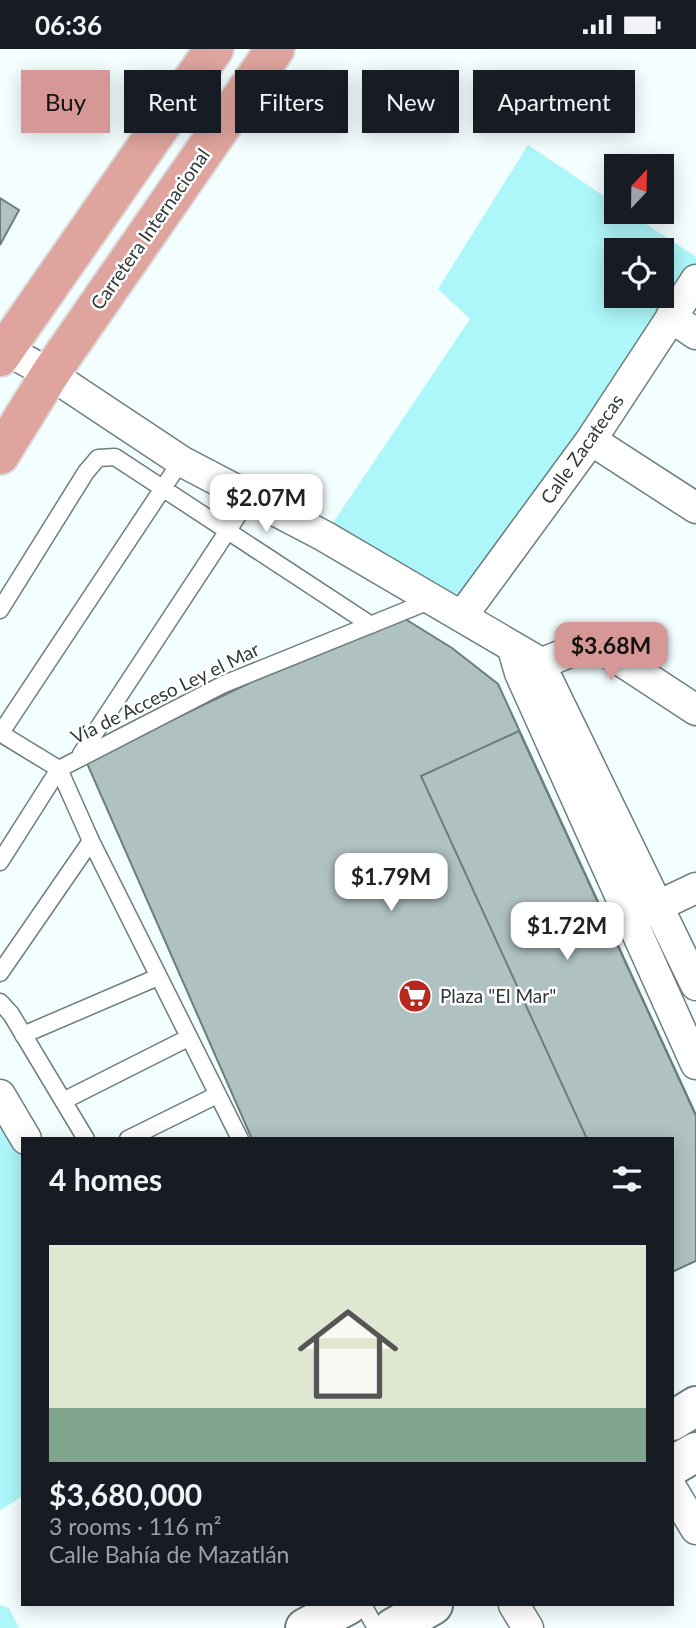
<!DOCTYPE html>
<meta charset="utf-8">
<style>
:root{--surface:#171b24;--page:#20242c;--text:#f1f3f6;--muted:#9ea1a6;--accent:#d69896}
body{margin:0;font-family:Lato,sans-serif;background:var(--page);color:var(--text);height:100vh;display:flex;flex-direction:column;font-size:26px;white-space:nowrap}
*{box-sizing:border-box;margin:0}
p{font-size:23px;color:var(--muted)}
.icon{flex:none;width:38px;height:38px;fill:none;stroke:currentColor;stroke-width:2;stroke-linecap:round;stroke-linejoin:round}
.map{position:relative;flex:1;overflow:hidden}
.drawer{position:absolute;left:21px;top:1088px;width:653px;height:469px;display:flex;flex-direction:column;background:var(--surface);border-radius:0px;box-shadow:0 4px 18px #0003}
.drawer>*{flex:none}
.banner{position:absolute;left:21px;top:21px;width:654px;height:63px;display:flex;gap:14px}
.needle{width:46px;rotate:22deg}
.controls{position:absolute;left:604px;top:105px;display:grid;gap:14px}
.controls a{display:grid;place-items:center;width:70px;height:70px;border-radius:0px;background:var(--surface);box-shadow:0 4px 18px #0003;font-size:35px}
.price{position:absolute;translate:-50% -60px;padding:0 16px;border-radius:14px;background:#fff;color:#222;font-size:23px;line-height:46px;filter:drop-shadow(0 2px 4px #0008)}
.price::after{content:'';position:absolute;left:50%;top:42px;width:21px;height:16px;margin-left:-10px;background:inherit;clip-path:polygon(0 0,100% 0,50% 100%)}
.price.active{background:var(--accent);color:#111}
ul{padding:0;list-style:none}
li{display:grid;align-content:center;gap:14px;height:371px;padding:0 28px}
li span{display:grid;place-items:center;height:217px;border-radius:0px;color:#555}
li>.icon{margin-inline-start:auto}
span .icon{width:126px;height:126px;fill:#fffc;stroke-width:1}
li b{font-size:30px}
h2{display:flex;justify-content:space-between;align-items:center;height:84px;padding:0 28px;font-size:30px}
.tag{padding:0 24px;border-radius:0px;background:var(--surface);box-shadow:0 4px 18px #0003;font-size:24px;line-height:63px}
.tag.active{background:var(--accent);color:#111}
.status{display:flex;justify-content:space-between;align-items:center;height:49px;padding:0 35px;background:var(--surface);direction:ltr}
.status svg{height:19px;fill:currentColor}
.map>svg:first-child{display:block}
.green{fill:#adf6f9;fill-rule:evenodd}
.building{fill:#b0c1c2;stroke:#6c7d7d;stroke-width:2}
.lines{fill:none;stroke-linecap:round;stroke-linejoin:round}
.service-casing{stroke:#6e7e7f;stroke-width:19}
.minor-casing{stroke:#6e7e7f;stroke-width:33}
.secondary-casing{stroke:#6e7e7f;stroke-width:42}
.primary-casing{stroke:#dadbdb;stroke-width:42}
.service{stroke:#fff;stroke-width:16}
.minor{stroke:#fff;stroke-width:30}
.secondary{stroke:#fff;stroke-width:38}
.primary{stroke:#dfa49d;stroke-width:38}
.labels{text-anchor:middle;stroke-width:5;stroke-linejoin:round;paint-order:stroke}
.street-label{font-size:19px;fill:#313839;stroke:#fff}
.poi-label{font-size:19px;fill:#313839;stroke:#fff;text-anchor:start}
</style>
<div class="status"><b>06:36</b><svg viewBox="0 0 49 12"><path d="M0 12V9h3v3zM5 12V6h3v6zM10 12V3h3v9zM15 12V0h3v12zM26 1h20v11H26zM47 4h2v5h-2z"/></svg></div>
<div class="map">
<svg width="696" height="1579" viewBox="0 0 696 1579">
<rect width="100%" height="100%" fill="#f3feff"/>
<path class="green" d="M528,96L616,155V163H628L696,208V231L462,567L324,487L470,270L438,240ZM616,201H662V247H616Z
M0,1046L23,1090V1447L0,1461Z
M0,1556L9,1559L19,1579H0Z"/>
<path class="building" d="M0,149L19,161L0,196Z
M402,568L452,599L498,635L696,1066V1212L672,1223V1090H252L86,712L371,576Z
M519,682L696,1067V1212L672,1223V1090H587L421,727Z"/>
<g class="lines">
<defs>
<path id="service" d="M0,561L86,423L98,409L115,408L371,576
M0,684L59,720L224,635L432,551
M0,685L181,412
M81,705L250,448
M59,720L91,792L240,1090
M0,813L59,720
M0,924L91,792
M0,953L11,965L86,1090
M23,986L158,928
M63,1052L188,989
M128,1090L217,1046
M363,1556L376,1579"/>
<path id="minor" d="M671,268L696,285
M5,300L50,325L181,412L324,487L539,613L696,936
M591,391L696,459
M462,567L591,391L696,231
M513,600L520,624L696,1015
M523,622L582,598H600L696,661
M641,865L696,839
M0,1046L26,1090
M672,1440L696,1480
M514,1556L528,1579"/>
<path id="secondary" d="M672,1372L696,1357
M672,1417L696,1403
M305,1579L348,1556
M393,1579L433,1556"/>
<path id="primary" d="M0,308L214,0
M0,406L50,325L275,0"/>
</defs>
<use href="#service" class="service-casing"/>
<use href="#minor" class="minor-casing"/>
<use href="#secondary" class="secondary-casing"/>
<use href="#primary" class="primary-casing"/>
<use href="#service" class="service"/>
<use href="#minor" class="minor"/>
<use href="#secondary" class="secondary"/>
<use href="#primary" class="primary"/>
</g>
<defs>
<symbol id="supermarket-disc" viewBox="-11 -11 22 22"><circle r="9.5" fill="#b62820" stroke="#fff"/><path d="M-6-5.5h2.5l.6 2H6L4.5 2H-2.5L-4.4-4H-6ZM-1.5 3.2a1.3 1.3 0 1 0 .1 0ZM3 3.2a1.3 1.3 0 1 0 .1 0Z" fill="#fff"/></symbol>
</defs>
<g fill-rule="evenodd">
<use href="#supermarket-disc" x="396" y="928" width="38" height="38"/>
</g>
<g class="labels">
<g class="street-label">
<text transform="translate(150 180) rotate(-55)" y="7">Carretera Internacional</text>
<text transform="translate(582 400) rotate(-55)" y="7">Calle Zacatecas</text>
<text transform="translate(165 644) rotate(-26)" y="7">Vía de Acceso Ley el Mar</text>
</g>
<g class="poi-label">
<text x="440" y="954">Plaza "El Mar"</text>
</g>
</g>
</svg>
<div class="controls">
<a><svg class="needle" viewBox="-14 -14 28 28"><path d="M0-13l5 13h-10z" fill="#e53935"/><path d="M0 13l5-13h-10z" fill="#9ea1a6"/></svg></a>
<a><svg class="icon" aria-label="locate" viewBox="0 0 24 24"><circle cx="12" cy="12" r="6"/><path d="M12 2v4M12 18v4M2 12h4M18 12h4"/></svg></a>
</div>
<b class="price" style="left:266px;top:485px">$2.07M</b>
<b class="price active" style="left:611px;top:633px">$3.68M</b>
<b class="price" style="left:391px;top:864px">$1.79M</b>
<b class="price" style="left:567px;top:913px">$1.72M</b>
<div class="banner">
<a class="tag active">Buy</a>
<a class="tag">Rent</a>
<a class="tag">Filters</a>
<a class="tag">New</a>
<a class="tag">Apartment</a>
</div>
<section class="drawer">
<h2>4 homes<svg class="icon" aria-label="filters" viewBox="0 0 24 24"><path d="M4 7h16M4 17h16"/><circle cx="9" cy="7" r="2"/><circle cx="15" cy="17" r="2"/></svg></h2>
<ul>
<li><span style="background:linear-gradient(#dfe7d0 75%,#7fa58c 0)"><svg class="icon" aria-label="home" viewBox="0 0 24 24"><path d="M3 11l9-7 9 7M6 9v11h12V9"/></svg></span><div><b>$3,680,000</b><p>3 rooms · 116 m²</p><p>Calle Bahía de Mazatlán</p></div></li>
</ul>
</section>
</div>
